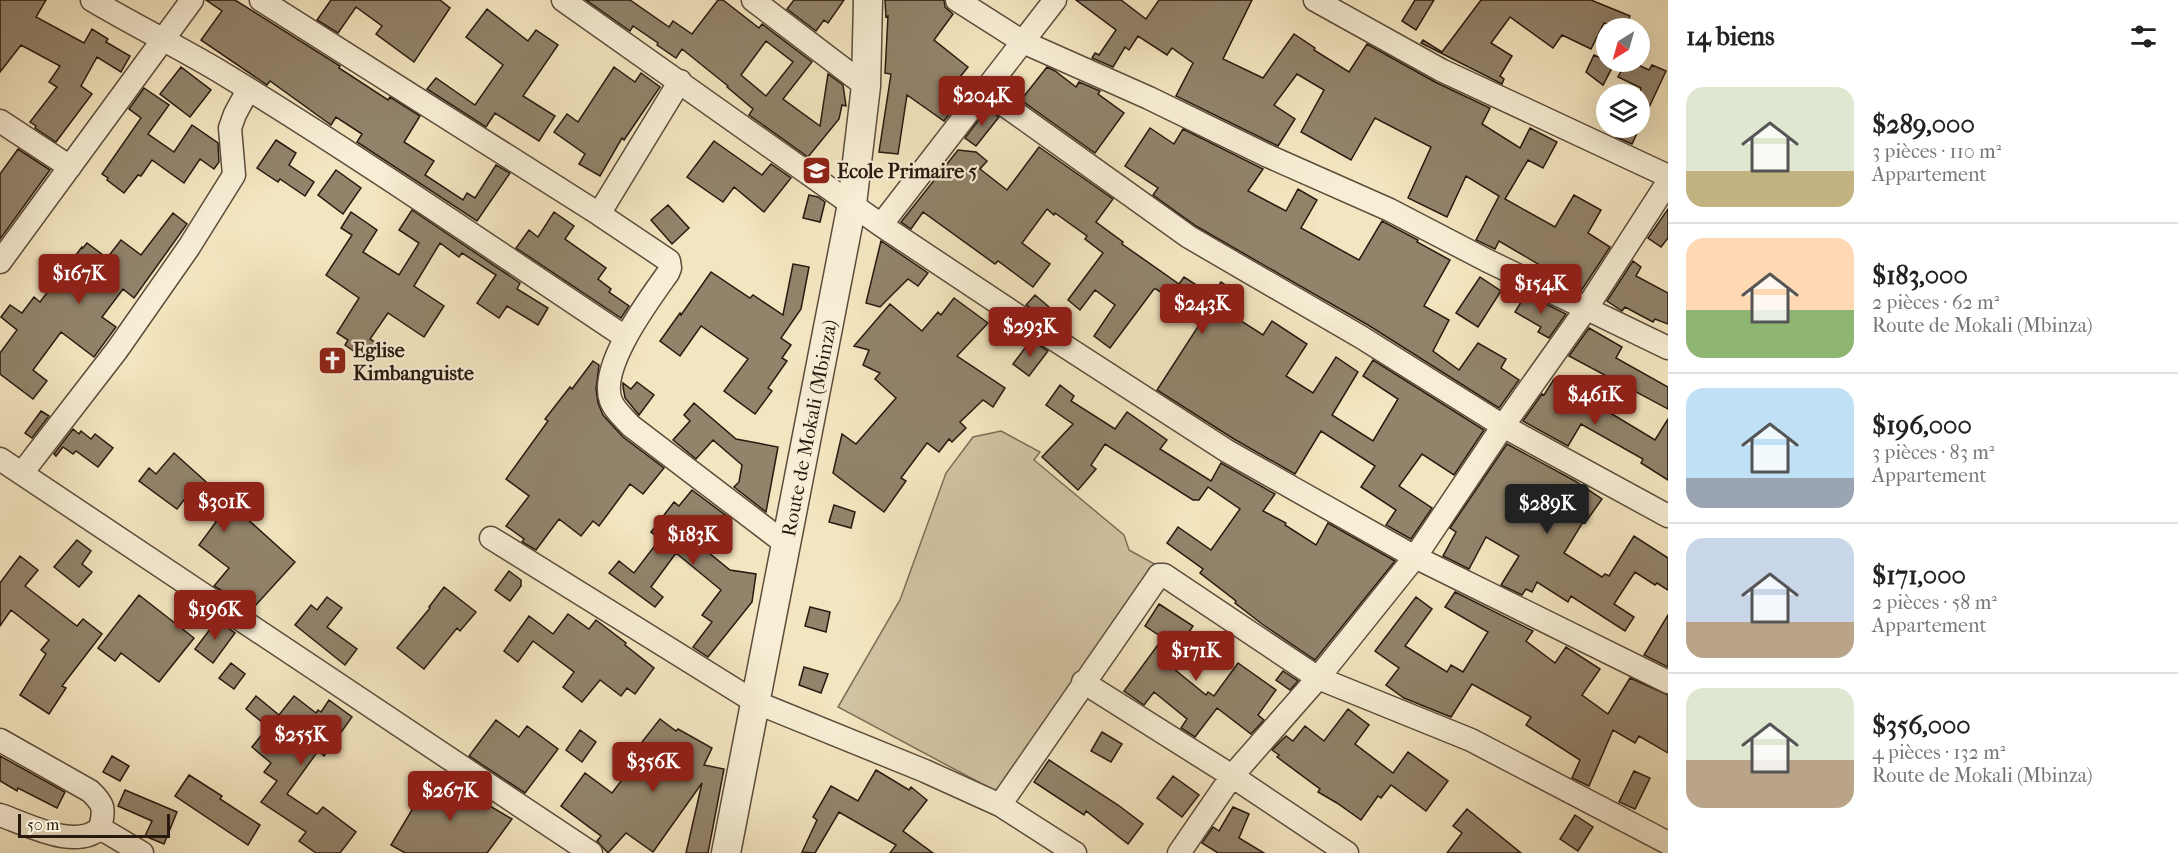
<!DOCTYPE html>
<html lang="fr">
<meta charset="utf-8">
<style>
:root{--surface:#fff;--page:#f2f2f2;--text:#222;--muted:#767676;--line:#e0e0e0;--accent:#8f2418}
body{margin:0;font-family:"IM FELL French Canon",serif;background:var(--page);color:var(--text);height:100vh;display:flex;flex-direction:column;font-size:22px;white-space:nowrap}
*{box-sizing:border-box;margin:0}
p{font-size:20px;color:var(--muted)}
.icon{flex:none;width:33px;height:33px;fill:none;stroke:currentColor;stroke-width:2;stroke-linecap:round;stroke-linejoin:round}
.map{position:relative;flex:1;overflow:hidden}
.drawer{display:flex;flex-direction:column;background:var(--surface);width:510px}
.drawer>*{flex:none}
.needle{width:39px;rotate:217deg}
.tools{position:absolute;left:1596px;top:18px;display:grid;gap:12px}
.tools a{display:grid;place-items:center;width:54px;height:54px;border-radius:50%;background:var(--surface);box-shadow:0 6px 24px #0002;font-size:30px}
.scale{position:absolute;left:18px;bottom:15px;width:152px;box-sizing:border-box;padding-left:6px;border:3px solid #29190f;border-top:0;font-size:16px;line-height:21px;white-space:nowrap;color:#29190f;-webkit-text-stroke:4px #f7eed5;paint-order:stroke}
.price{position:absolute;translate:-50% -51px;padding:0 14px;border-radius:6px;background:var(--accent);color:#fff;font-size:20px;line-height:39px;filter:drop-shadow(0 2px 3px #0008)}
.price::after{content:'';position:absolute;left:50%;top:36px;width:18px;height:14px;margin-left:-9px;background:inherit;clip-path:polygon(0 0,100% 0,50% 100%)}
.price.on{background:#222;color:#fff}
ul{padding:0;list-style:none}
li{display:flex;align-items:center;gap:18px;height:150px;padding:0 18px}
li+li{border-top:2px solid var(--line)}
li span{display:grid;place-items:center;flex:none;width:168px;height:120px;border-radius:18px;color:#555}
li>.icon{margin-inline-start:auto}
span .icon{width:72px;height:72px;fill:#fffc;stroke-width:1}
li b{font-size:26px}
h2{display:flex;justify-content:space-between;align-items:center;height:72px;padding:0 18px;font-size:26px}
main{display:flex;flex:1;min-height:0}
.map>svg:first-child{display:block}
.green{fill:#d1c2a1;stroke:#7d6e58;stroke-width:1.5}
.building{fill:#92836b;stroke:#29190f;stroke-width:1.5;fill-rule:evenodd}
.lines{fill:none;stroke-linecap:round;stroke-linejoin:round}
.minor-casing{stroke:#5c4c3b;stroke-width:25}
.tertiary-casing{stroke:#5c4c3b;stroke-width:31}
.minor{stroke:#f7eed5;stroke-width:22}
.tertiary{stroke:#f7eed5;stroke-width:28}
.labels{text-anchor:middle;stroke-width:4.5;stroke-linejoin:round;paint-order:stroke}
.poi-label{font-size:20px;font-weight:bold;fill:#29190f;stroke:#f7eed5;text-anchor:start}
.street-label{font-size:20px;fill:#29190f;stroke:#f7eed5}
</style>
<main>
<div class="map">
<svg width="1668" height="853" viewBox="0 0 1668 853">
<rect width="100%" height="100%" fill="#f3e5bf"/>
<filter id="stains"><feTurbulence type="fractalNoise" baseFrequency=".00333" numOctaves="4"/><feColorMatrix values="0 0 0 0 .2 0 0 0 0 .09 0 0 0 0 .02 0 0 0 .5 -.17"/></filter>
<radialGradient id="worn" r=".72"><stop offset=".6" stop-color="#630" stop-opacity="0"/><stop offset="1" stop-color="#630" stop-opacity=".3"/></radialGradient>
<path class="green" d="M1001,431L1040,452L1034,460L1124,535L1129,550L1158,566L1001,794L838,707L900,600L946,473L973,437Z"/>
<path class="building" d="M0,0H46L36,17L84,43L92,29L108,39L106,42L130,56L121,72L97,57L81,86L92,94L56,142L35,128L36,126L30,122L57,87L49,82L60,66L21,45L0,72Z
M206,0H235L340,66L339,68L388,100L390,97L420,116L404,142L434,161L425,175L463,200L467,193L475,198L496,165L510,173L477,221L357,142L362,134L336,117L331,125L270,81L267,85L201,40L222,11Z
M331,0H440L450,8L414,62L376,34L382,26L356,7L338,33L317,20Z
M586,0H630L669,27L673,21L692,34L718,0H723L759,28L762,24L812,62L783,99L820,126L828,74L843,85L846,106L842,105L839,119L808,157L749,115L753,109L727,87L728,86L682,49L676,58L657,45L658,43L633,26L630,31ZM766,41L793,62L766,96L741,75Z
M794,0H844L828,23L824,20L816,31L787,9Z
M885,0H944L945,7L953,14L934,40L968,67L947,93L959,102L944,121L907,95L898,154L879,152L891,74L885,73L888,16L886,17Z
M1076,0H1121L1146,19L1159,0H1252L1223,59L1263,78L1294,34L1315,48L1314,50L1349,72L1367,44L1435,82L1490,108L1482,124L1520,148L1530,128L1557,142L1543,168L1528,160L1505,199L1555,227L1574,195L1601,210L1588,233L1610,247L1581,291L1558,280L1560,277L1499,241L1495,249L1476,240L1499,196L1466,176L1447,217L1408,198L1431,147L1375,118L1351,160L1301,132L1324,90L1297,74L1274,105L1295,119L1278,146L1176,96L1193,63L1172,48L1167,55L1138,36L1129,50L1125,47L1113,67L1092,58L1095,53L1099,55L1116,30Z
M1415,0H1434L1416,30L1402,21Z
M1481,0H1591L1630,16L1625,28H1617L1604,23L1591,49L1562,35L1553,48L1510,17L1491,43L1512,56L1500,76L1504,79L1502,84L1421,43L1423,40L1442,52Z
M487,9L528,41L536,30L558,45L523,96L555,116L539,141L495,113L486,127L427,89L436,78L475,105L503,65L466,37Z
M1594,55L1614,64L1603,85L1586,72Z
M1626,62H1632L1649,70L1652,65L1666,71L1632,144L1616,137L1620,128H1640V93L1641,88L1618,77Z
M181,67L211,90L190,117L160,94Z
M614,67L635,82L641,73L660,87L624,140L622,138L600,176L579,164L585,154L554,132L567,114L578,122Z
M1047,67L1055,71L1076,87L1079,82L1100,91L1098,94L1124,113L1095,153L1021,100Z
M144,88L169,105L148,134L174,152L192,125L218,143L219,162L214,169L200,159L184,183L152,160L141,176L138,175L124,193L107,180L108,178L102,174L141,118L129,109Z
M987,109L999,117L976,146L965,138Z
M1150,128L1174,144L1183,129L1263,169L1248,191L1286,211L1298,189L1317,200L1301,228L1359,260L1382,221L1418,240L1417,242L1450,260L1424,306L1449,320L1433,351L1459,370L1478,343L1506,359L1501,368L1519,380L1499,408L1368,325L1196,226L1153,195L1158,188L1125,166Z
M276,140L296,153L289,165L314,182L305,196L280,179L278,182L257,168Z
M714,141L762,175L771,164L791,178L764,212L734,187L723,202L687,177Z
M1039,147L1113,199L1096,222L1123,242L1122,244L1179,284L1184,277L1212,295L1221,282L1239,294L1227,312L1263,335L1272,321L1307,344L1286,376L1313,393L1336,357L1358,372L1332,415L1373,441L1398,399L1363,376L1373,360L1484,430L1454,475L1422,454L1399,486L1432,508L1411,539L1386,525L1396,510L1361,487L1375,466L1321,431L1295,474L1234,439L1157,390L1203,319L1156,289H1154L1110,348L1094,336L1115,305L1095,290L1080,310L1068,300L1103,253L1085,239L1087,236L1055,213L1054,215L1047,209L1022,243L1050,264L1033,287L998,261L995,264L923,212L911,229L901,222L958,150L976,152L987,161L980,169L1007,190Z
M18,149L50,170L0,239V174Z
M336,170L361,188L343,214L318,195Z
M809,195L818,197L825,202L820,222L803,218Z
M668,205L689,228L672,244L651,220Z
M1668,209V238L1661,247L1648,238Z
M412,210L520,283L517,289L548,308L538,325L507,306L499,318L477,303L496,275L462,253L459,257L440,243L414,286L444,306L424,337L388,313L370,339L381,346L373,359L360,351L358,354L345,345L348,340L337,333L359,298L326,275L352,235L341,228L351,212L377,230L363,252L399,275L419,243L399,230Z
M554,212L574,226L565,239L606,268L598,279L611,289L609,292L629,306L621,318L516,248L529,230L538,237Z
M173,213L187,224L134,298L123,289L102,317L116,327L94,357L61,332L33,370L47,381L33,399L0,374V353L17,330L1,317L10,305L22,313L34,297L40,302L82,247L83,248L87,243L107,258L121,240L141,255Z
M881,241L928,273L918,286L908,279L880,307L866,303Z
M1633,261L1641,267L1636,276L1668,293V324L1655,319L1653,322L1625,307L1622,311L1607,301Z
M793,264L809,267L801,309L781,338L791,345L782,358L787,361L768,388L772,391L755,414L724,391L748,359L701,326L680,356L660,341L680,313L681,315L711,272L750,298L753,295L783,315Z
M1480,277L1501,291L1478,327L1456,313Z
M1526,294L1566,314L1549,338L1538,332L1541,327L1515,312Z
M1035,295L1049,307L1042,315L1026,305Z
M954,298L988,323L957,356L1005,388L993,407L983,400L960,422L966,428L952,442L949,439L939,452L927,443L901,478L906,481L884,512L833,473L842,434L856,444L896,398L875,379L880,373L863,365L869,350L854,346L890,304L922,331L938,312L941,315Z
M1589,328L1622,347L1616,358L1668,387V409L1569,356Z
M1031,340L1048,351L1029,376L1013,364Z
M593,361L599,365L596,389L598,403L603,415L623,437L664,468L643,494L630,484L599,526L593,521L581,536L559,519L536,550L522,542L524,539L506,526L529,496L506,479L548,421L545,419L570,387L572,389Z
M1554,379L1655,440L1668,419V480L1641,463L1643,459L1581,424L1568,446L1523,421L1542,394L1544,395Z
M637,382L654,395L639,415L625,398L623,387V383L631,389Z
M1060,385L1074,396L1071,401L1115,429L1127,412L1167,440L1160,449L1211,481L1221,463L1275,494L1263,511L1286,523L1285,525L1316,545L1328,523L1395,561L1315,660L1262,624L1235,603L1236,601L1200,573L1203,569L1167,543L1178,527L1211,550L1240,509L1208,487L1199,500H1193L1105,444L1091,465L1096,469L1078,490L1042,457L1073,424L1046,405Z
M694,403L736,439L778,447L766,512L734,487L739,482L742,465L713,440L696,459L673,440L690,421L684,415Z
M41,411L49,416L32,438L25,433Z
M73,429L79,434L81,431L91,439L95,434L113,448L98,467L76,451L73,454L63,447L56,456L54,454Z
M1507,444L1575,481L1602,499L1585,523L1583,522L1564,553L1602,577L1605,574L1609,576L1634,536L1668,558V590L1657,583L1655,585L1635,572L1614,604L1634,617L1625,631L1571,596L1568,602L1537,582L1532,592L1526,589L1522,595L1501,585L1519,556L1486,537L1469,569L1443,556L1456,532L1450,528Z
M174,453L295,562L254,607L233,591L229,595L214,586L229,568L199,545L216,522L187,496L177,509L139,481L149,468L156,474Z
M692,490L728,517L703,548L730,570L756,574L752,602L708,657L693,647L712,622L702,615L721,590L676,553L651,587L663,597L655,607L609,573L619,561L634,573L660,539L651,532L674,502L679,506Z
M834,505L855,512L851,528L829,522Z
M77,540L91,551L82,564L92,572L79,587L54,567Z
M20,556L38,570L25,586L77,626L83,619L102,634L62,686L66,688L49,714L20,695L46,654L41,650L49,640L11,610L0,626V583Z
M509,571L521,580V586L510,601L495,590Z
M444,587L476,612L460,631L457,628L424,669L397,648L430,608L429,607Z
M1455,592L1533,631L1526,641L1555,663L1566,647L1600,669L1582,695L1608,714L1630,678L1668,695V753L1639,736L1635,743L1613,730L1589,786L1572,778L1580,760L1526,725L1531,717L1472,684L1451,717L1404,698L1386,685L1399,668L1375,651L1416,597L1432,609L1405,646L1447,672L1451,665L1463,672L1488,632L1445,607Z
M139,595L194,638L159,682L121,653L115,661L98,648Z
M327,597L342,608L327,627L357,649L345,665L295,625L311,605L317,610Z
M1159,604L1193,626L1168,664L1206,695L1208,692L1214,696L1238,663L1276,690L1258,715L1264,720L1251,734L1217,708L1195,737L1181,728L1187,719L1154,692L1144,705L1124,691L1163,638L1145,626Z
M810,607L830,612L826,632L805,626Z
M568,614L589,629L596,620L626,643L625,645L654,668L635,694L627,688L621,696L600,680L582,702L563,687L574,672L533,641L518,662L504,651L529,616L553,634Z
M1668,615V667L1644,655Z
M217,620L235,633L213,663L195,649Z
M231,663L245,674L234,689L219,678Z
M804,667L828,674L821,693L799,685Z
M1283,671L1298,681L1290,690L1276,680Z
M256,696L279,715L294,696L316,713L318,710L321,712L329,700L352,717L324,756L318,751L287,794L317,814L323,807L356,832L340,853H316L299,841L306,832L261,802L277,781L264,772L271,763L252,747L268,727L246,709Z
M1348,709L1369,725L1355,744L1393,773L1408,752L1448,781L1426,811L1391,785L1381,798L1378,796L1361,820L1337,803L1318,792L1320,789L1277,757L1279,755L1272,750L1286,736L1293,741L1305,726L1324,741Z
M660,719L676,731L678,729L712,748L704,765L724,769L708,853H686L702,783L653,852L626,833L608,853L597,841L601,836L561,806L585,773L612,793L631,768L622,762L632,749L635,751Z
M496,720L519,737L527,726L558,749L525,793L469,756Z
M580,730L596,742L582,762L566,750Z
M1102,732L1122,744L1111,762L1091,751Z
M0,756L65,792L57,808L18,788L17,791L0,781Z
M112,756L129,766L120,781L103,772Z
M1049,760L1118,805L1143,824L1128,844L1086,811L1084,815L1034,782Z
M876,770L909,790L911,787L927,800L903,831L933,853H890L896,845L839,812L815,853L802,852L817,820L813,817L831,786L858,801Z
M1634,771L1650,778L1635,809L1619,802Z
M434,773L512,819L487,853H405L391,845Z
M189,775L222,796L220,799L260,825L248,845L175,796Z
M1173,776L1199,795L1182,817L1157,798Z
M125,790L177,812L164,844L145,836L152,821L118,806Z
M1233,807L1249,814L1239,838L1264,853H1218L1202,843L1213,827L1219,831Z
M1467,809L1521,853H1447L1462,833L1453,826Z
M1575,815L1593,827L1578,851L1560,839Z"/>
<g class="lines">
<defs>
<path id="minor" d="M92,0C134,25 177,46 219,71C357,155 490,247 625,337
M261,0L599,214L669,261L670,268L668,273C649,300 598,367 611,401C615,411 624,418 631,426L786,544
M563,0L881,225L1009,310L1227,451L1415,557L1668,682
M753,0L866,86
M957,0L1023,42L1149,98L1268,156L1390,210L1486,260L1668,348
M1315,0L1441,70L1668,176
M985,91L1189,237L1361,337L1503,426L1668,516
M0,121L70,167
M599,214L680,81
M881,225L1055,0
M0,262L192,0
M0,459L591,853
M22,473L117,350L189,247L234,175L230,128L235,114L248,90
M491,538L755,702L925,771L1000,805L1075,853
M1083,682L1232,776L1347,853
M0,740L90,791C104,804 105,809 100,828L142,853
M1000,805L1155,581L1159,575H1164L1318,678L1471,740L1668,843
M0,815C27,824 76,851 100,828
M1179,853L1232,776L1318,678L1415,557L1503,426L1586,309L1668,182"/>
<path id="tertiary" d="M726,853L852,204L866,86L868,0"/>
</defs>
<use href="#minor" class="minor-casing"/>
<use href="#tertiary" class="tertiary-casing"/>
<use href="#minor" class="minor"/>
<use href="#tertiary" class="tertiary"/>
</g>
<defs>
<symbol id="school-square" viewBox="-11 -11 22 22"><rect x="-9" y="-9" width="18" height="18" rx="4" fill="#8f2418" stroke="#f7eed5"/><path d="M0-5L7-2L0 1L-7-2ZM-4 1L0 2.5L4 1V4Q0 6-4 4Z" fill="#fff"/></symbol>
<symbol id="church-square" viewBox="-11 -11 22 22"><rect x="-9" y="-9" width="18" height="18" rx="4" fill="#8f2418" stroke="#f7eed5"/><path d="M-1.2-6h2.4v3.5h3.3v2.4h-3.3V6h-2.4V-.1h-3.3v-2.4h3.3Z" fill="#fff"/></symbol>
</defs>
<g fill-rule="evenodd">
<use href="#school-square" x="800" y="154" width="33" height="33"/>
<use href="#church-square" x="316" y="344" width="33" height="33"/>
</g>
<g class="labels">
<g class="poi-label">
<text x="837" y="178">Ecole Primaire 5</text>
<text x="353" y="357">Eglise<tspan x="353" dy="23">Kimbanguiste</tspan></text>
</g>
<g class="street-label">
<text transform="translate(809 428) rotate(-79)" y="7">Route de Mokali (Mbinza)</text>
</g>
</g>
<rect width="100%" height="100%" filter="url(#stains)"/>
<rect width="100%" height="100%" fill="url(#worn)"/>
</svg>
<div class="tools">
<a><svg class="needle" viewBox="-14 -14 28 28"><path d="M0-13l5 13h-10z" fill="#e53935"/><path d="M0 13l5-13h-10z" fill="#767676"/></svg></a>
<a><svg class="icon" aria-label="layers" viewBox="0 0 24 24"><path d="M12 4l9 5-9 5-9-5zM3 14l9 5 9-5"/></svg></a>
</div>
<div class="scale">50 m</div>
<b class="price" style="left:982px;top:127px">$204K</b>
<b class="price" style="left:79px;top:305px">$167K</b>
<b class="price" style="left:1541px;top:315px">$154K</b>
<b class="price" style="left:1202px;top:335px">$243K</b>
<b class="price" style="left:1030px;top:358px">$293K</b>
<b class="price" style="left:1595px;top:426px">$461K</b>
<b class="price" style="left:224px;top:533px">$301K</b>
<b class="price on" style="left:1547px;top:535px">$289K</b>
<b class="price" style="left:693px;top:566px">$183K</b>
<b class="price" style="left:215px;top:641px">$196K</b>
<b class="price" style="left:1196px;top:682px">$171K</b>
<b class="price" style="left:301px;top:766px">$255K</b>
<b class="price" style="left:653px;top:793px">$356K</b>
<b class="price" style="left:450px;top:822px">$267K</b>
</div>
<section class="drawer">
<h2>14 biens<svg class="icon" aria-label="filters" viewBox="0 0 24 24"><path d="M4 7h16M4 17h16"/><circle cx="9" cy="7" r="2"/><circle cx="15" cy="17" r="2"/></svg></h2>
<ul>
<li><span style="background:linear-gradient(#dfe7d0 70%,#c2b280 0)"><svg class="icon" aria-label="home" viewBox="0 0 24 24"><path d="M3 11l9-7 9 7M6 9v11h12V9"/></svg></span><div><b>$289,000</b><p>3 pièces · 110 m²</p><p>Appartement</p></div></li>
<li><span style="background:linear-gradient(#ffd9b3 60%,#8fb573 0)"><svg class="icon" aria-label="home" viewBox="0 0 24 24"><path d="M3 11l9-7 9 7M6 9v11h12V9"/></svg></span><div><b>$183,000</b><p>2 pièces · 62 m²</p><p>Route de Mokali (Mbinza)</p></div></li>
<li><span style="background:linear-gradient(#bfe0f5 75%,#9aa5b1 0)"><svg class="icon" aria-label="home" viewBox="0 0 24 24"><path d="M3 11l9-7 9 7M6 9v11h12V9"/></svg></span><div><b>$196,000</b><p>3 pièces · 83 m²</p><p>Appartement</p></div></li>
<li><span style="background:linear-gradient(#c9d6e8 70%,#b9a48a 0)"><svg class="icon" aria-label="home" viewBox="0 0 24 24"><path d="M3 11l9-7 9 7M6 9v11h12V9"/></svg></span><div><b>$171,000</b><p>2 pièces · 58 m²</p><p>Appartement</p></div></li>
<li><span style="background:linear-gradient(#dfe7d0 60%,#b9a48a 0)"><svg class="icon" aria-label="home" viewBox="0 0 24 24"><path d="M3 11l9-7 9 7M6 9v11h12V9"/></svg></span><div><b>$356,000</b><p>4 pièces · 132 m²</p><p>Route de Mokali (Mbinza)</p></div></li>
</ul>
</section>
</main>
